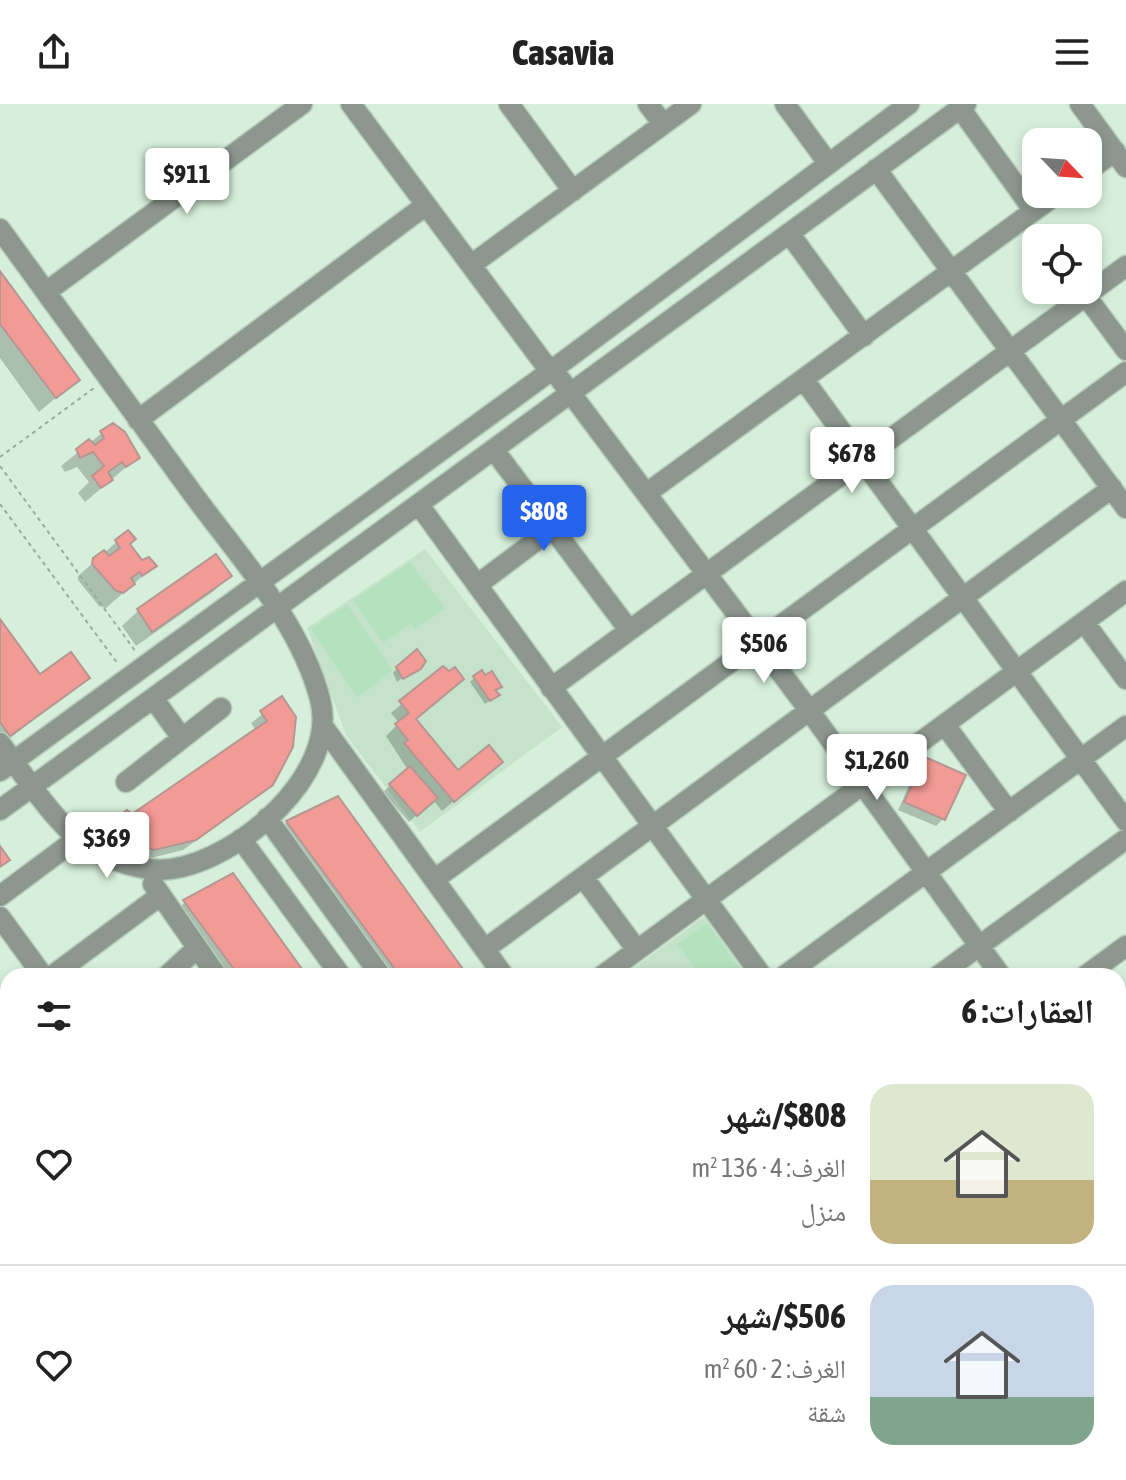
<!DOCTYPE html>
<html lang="ar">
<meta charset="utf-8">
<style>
:root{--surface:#fff;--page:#f6f6f6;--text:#222;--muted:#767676;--line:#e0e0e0;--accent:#2563eb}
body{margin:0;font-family:"Asap Condensed","Noto Naskh Arabic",sans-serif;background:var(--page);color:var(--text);direction:rtl;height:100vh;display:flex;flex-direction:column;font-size:30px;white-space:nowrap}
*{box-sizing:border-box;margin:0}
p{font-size:26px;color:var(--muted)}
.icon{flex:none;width:44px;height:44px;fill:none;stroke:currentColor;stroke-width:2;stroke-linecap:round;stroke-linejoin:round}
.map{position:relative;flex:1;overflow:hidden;direction:ltr}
.drawer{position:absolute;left:0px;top:864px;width:1126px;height:512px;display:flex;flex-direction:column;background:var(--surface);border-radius:24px 24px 0 0;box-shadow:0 4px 12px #0003;direction:rtl}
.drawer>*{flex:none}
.needle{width:52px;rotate:115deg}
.controls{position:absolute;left:1022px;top:24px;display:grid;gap:16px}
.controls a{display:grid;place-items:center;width:80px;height:80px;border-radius:16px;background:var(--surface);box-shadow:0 4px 12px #0003;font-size:40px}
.price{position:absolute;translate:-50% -68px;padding:0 18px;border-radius:8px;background:#fff;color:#222;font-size:26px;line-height:52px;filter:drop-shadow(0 2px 4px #0008)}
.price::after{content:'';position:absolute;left:50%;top:48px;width:24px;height:18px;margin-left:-12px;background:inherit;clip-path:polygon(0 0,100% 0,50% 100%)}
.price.current{background:var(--accent);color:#fff}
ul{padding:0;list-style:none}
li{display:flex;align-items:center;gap:24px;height:200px;padding:0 32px}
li+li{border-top:2px solid var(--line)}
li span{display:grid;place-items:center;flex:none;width:224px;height:160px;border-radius:24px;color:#555}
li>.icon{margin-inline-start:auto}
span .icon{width:96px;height:96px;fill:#fffc;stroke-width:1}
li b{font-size:34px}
h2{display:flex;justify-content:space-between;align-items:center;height:96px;padding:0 32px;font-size:34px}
header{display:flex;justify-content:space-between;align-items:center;height:104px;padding:0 32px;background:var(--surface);font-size:36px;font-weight:800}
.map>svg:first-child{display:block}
.built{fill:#c4e3ca}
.green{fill:#b5e2be}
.shadow{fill:#0003}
.building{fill:#f29a94;stroke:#b59693;stroke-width:2}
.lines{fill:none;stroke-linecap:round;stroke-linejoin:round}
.minor-casing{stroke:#b6ccba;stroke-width:23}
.path{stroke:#97ac9c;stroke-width:2;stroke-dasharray:4 4;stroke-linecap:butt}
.minor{stroke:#8d978f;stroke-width:20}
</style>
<header><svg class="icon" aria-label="menu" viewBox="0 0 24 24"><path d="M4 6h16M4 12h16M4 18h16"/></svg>Casavia<svg class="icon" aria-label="share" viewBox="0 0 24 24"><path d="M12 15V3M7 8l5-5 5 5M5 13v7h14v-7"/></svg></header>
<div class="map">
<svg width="1126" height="1376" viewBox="0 0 1126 1376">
<rect width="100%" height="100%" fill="#d6efdb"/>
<path class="built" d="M425,445L562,623L420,728L346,631L307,524Z
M705,812L748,872H623Z"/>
<path class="green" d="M410,458L445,504L415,525L411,520L383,539L353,496Z
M347,500L393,566L357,594L311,525Z
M707,819L745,872H701L677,840Z"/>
<path class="shadow" d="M0,170L77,276L39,308L0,254Z
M102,329L137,354L85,398L78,389L89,378L77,363L65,368L61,362Z
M128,428V440L142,459L154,462L106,504L99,502L78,476V472Z
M216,452L229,472L214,487L136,542L122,522L138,507Z
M0,518L40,573L87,574L0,642Z
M419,561L397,578L393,569L397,564Z
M443,565L414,616L458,669L500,658L442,707L433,696L409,718L383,688L408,666L386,632L399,619L391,609Z
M474,574L500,583L494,588L497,591L485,600L470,578Z
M282,595L271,680L260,691L183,746L143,756L106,743L98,733L109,723L132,712L256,627L251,619Z
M925,655L943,715L936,722L898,706L918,662Z
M337,694L466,872H373L271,734L287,718Z
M185,798L305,872H212L169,813Z
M1126,1101V1220L1118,1227V1107Z
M571,1368H662L668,1376H577Z
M884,1368H918L909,1376H890Z"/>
<path class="building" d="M0,167L80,276L56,294L0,220Z
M113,319L125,328L140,354L126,363L122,358L108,368L113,376L101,384L92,372L104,362L93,348L80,354L76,345L89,335L95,341L104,334L100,327Z
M128,426L136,435L130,440L142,456L149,453L157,462L142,472L140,468L131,474L135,480L123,489L115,486L92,460L93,454L104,446L109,452L120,444L115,436Z
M216,450L232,472L152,528L137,505Z
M0,515L40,570L71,548L90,574L10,632L0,618Z
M417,545L426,557L421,565L403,575L396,563Z
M443,562L449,567L455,563L464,575L416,615L458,666L489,641L503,658L454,698L404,639L408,636L395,620L409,609L399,597Z
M482,566L485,571L492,567L502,583L495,586L500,591L490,597L473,572Z
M282,592L296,613L293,643L273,681L196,736L154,746L117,733L107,721L127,706L132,710L267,617L260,607Z
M925,653L966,671L945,716L904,698Z
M410,662L438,694L417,712L389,680Z
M338,692L468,872H400L286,717Z
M0,742L10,756L0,763Z
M233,769L307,872H239L183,796Z
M1126,1114V1220L1119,1225L1118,1120Z
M598,1368H664L670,1376H604Z
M782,1368H871L877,1376H774Z"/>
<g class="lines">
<defs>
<path id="minor" d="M351,0L543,258L557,271L809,606L1001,872
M509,0L573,87
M648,0L663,20
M785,0L828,59
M1080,0L1126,63
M960,4L1034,107
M876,65L1126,404
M1088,67L1115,47
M0,125C65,213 128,302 193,390C239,453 300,518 320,595C340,669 239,756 171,765C147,768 122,760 101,750C62,732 26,673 0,639
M789,129L864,232
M471,161L691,0
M46,188L302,0
M1086,192L1126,246
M804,276L1126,717
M138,316L426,101
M494,346L629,526
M647,389L1057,90
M419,401L762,872
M477,481L553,424
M1084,518L1126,575
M551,584L1126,162
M153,594L182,634
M945,621L1009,708
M325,625L504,872
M0,667L552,266L909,0
M126,678L221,604
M0,706L966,0
M267,714L381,872
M241,735L341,872
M583,773L637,846
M435,775L1126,268
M153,780L217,872
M0,792L78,734
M0,813L43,872
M485,845L1112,384
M52,872L161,791
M167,872L197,844
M602,872L1126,487
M784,872L1126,622
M938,872L1126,735
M1085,872L1126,842
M1118,955L1126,949
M0,1030L8,1023
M1118,1032L1126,1043
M0,1047L8,1058
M1118,1082L1126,1076
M0,1121L8,1115
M0,1164L8,1175
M0,1238L8,1232
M1118,1253L1126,1247
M0,1277L8,1287
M67,1368L72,1376
M235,1368L241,1376
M405,1368L411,1376
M488,1368L494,1376
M582,1368L587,1376
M740,1368L746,1376
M900,1368L906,1376
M211,1376L222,1368
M337,1376L348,1368
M717,1376L728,1368
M948,1376L958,1368"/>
</defs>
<use href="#minor" class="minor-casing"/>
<path class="path" d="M0,353L94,284
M0,362L136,548
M0,400L118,560"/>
<use href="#minor" class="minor"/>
</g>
</svg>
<div class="controls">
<a><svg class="needle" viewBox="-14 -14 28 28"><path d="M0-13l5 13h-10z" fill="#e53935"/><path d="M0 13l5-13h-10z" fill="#767676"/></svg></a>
<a><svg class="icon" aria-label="locate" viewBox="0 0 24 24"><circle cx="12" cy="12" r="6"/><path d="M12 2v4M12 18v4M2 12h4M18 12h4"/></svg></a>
</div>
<b class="price" style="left:187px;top:112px">$911</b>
<b class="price" style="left:852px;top:391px">$678</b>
<b class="price current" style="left:544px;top:449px">$808</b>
<b class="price" style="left:764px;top:581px">$506</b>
<b class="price" style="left:877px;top:698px">$1,260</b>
<b class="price" style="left:107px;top:776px">$369</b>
<section class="drawer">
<h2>العقارات: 6<svg class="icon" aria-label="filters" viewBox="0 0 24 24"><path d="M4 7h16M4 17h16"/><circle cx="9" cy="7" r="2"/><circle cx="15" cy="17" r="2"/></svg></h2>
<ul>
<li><span style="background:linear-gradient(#dfe7d0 60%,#c2b280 0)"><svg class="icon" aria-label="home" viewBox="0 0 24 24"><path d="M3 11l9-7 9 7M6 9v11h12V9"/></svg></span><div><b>$808/شهر</b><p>الغرف: 4 · 136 m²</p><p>منزل</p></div><svg class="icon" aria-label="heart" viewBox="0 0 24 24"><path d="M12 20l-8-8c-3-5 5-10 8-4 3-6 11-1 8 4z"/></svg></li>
<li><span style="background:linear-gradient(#c9d6e8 70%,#7fa58c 0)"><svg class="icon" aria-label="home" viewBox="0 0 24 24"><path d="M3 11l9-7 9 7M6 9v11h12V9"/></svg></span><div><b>$506/شهر</b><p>الغرف: 2 · 60 m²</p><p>شقة</p></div><svg class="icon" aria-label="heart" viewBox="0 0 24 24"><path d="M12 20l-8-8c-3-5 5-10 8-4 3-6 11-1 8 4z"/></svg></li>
</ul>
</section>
</div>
